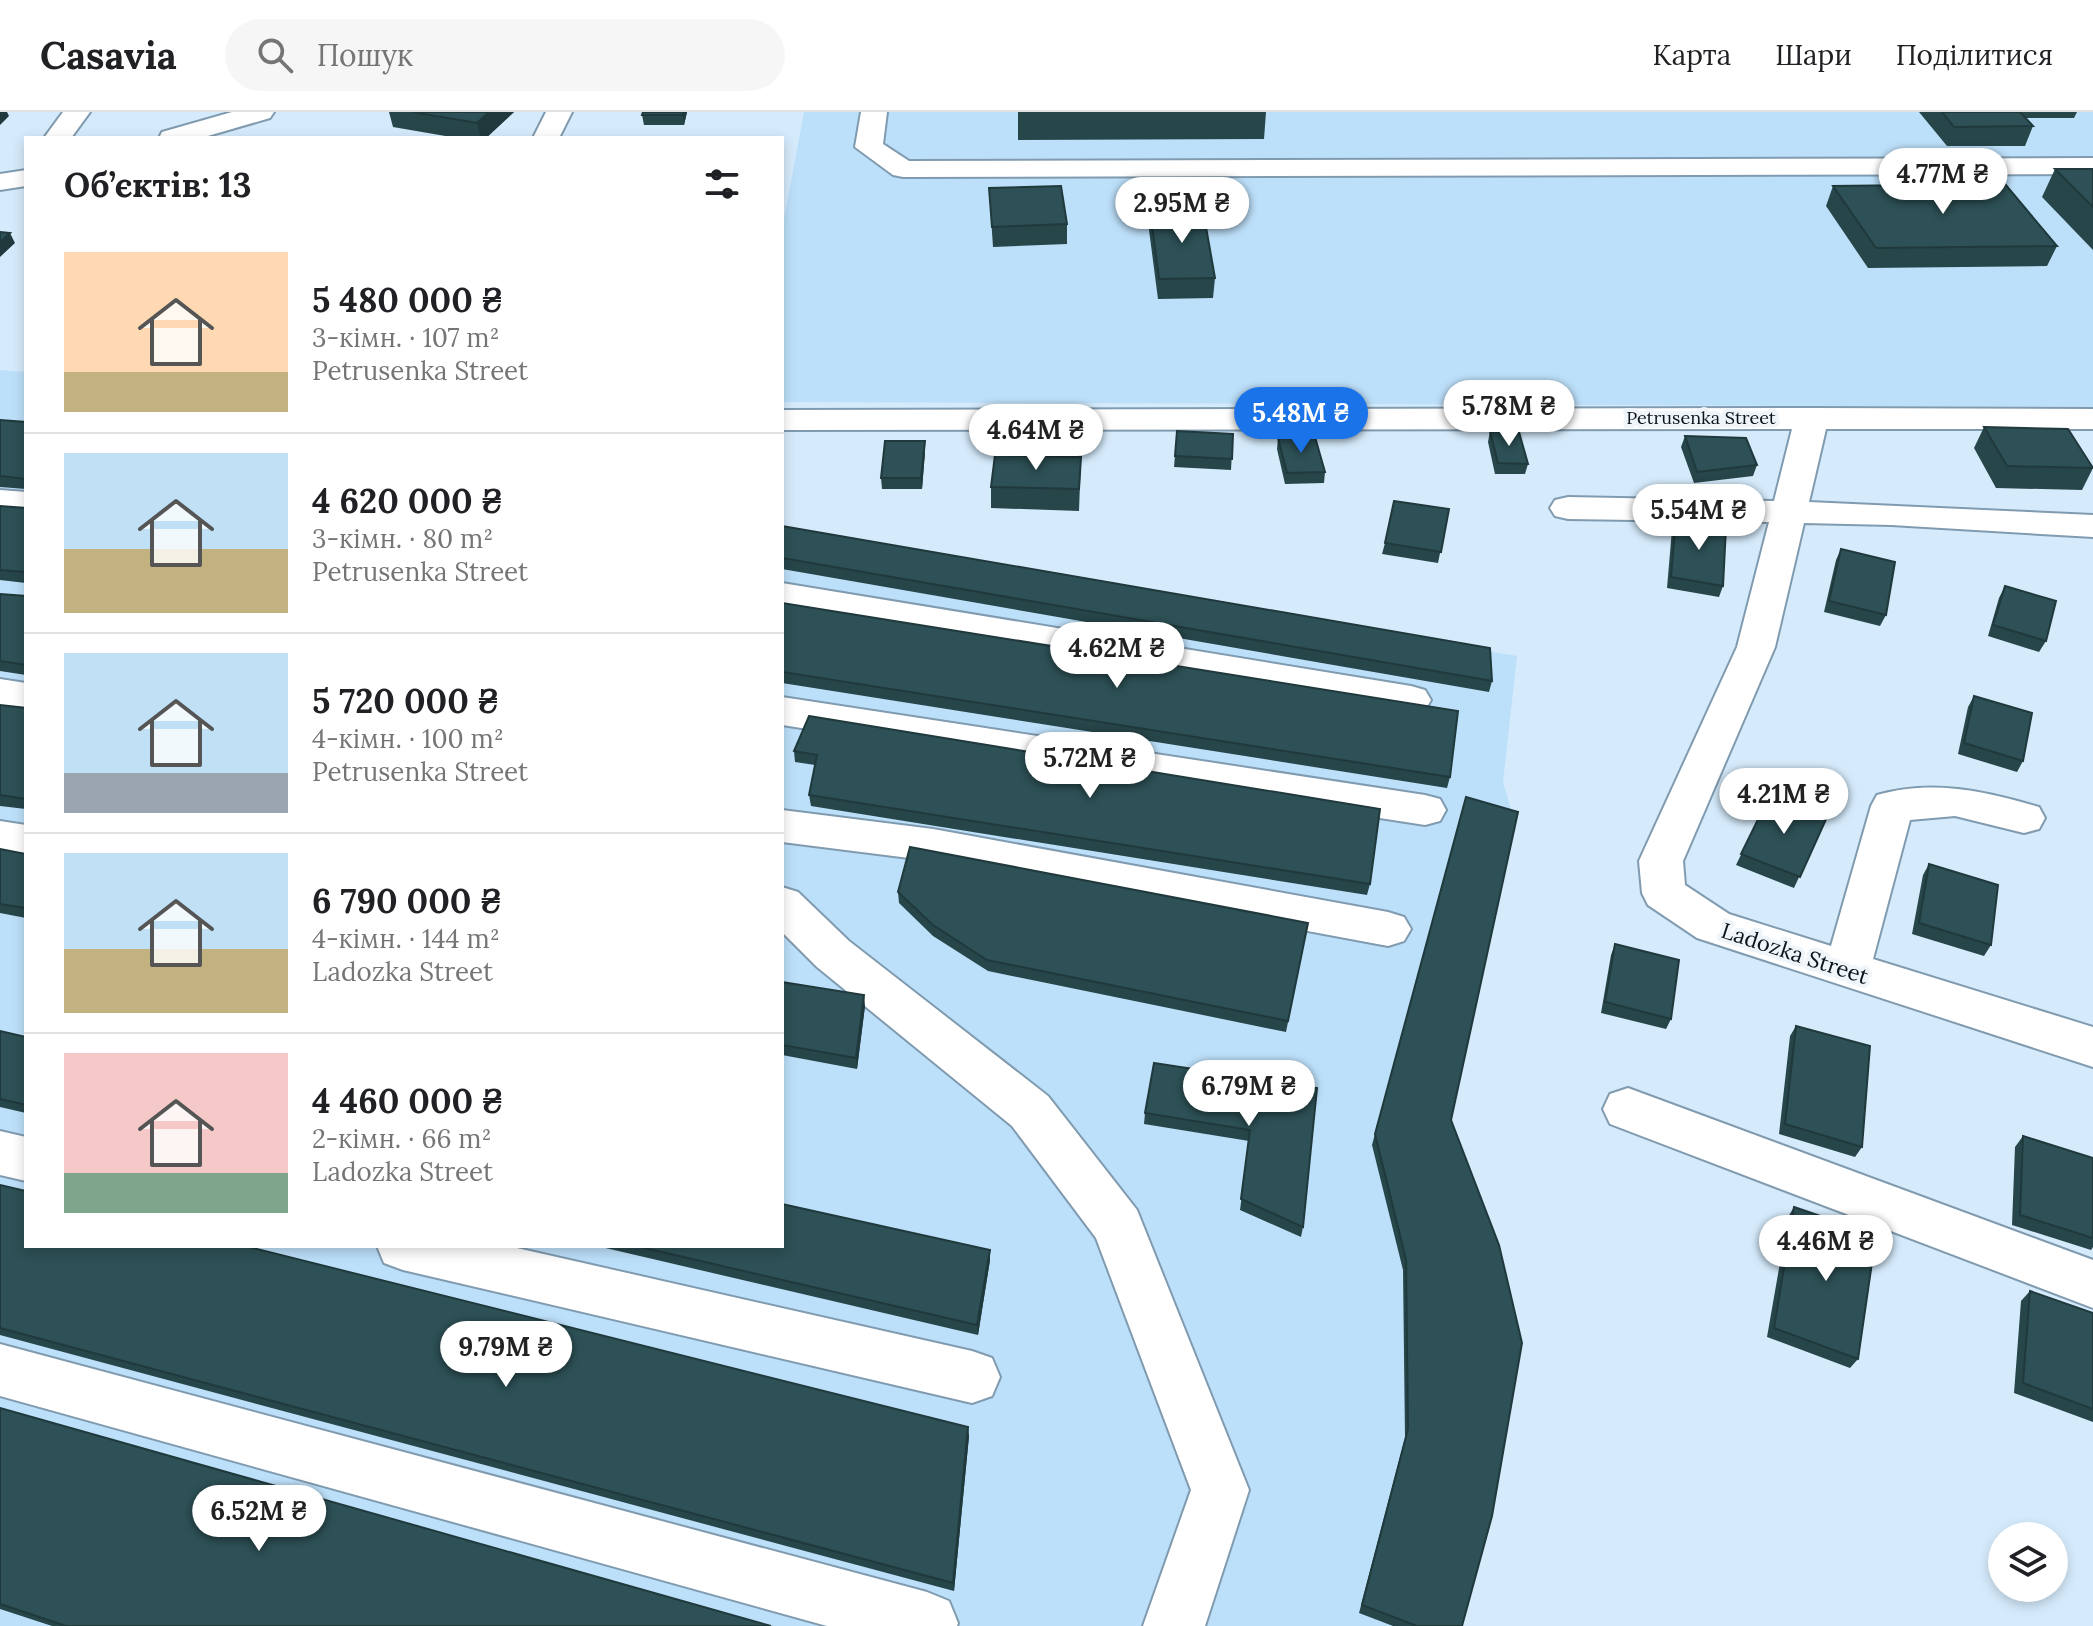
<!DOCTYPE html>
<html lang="uk">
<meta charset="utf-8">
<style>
:root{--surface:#fff;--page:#f6f6f6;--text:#202124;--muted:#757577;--line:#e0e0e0;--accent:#1a73e8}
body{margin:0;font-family:Lora,serif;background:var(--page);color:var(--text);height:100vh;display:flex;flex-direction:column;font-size:30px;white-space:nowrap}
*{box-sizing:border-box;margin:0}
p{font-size:26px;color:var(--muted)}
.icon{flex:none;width:44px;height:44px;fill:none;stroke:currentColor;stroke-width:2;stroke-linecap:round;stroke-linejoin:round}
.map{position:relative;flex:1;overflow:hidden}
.details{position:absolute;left:24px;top:24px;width:760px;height:1112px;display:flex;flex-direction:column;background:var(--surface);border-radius:0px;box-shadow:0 4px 12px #0003}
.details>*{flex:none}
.fabs{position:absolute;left:1988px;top:1410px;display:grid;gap:16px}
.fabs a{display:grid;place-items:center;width:80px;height:80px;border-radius:50%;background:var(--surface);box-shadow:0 4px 12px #0003;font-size:40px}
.price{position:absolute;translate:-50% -68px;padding:0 18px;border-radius:28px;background:#fff;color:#222;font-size:26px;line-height:52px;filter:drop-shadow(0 2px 4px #0008)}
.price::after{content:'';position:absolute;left:50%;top:48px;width:24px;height:18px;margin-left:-12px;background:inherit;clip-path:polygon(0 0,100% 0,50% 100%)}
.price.selected{background:var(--accent);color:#fff}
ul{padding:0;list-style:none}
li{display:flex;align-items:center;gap:24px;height:200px;padding:0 40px}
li+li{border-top:2px solid var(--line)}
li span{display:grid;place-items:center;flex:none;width:224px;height:160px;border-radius:0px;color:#555}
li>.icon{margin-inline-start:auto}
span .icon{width:96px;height:96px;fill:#fffc;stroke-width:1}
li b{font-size:34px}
h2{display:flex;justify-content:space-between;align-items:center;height:96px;padding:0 40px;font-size:34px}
header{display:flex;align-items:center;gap:48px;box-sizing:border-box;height:112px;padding:0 40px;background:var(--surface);border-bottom:2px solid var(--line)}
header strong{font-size:38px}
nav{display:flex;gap:44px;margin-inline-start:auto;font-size:28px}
.search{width:560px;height:72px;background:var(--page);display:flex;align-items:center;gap:20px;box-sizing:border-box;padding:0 28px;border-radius:44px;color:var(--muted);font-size:30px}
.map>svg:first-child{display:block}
.built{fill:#bde0fa}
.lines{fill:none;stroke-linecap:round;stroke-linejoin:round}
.minor-casing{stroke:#809baf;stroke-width:4}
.minor{fill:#fff;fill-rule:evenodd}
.wall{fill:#27464a}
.shaded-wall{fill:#20393c}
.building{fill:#2d5156;stroke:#20393c;stroke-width:2}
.labels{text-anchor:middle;stroke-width:8;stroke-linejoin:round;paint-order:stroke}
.far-street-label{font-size:18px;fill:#0a141b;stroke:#f0f5fa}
.street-label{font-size:22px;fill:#0a141b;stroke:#f0f5fa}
</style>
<header>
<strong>Casavia</strong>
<div class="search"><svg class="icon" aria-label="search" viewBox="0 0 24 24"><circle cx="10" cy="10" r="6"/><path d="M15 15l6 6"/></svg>Пошук</div>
<nav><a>Карта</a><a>Шари</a><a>Поділитися</a></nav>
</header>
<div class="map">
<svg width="2093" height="1514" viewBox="0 0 2093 1514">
<rect width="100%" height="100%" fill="#d5ebfc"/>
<path class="built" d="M804,0H2093V295L782,290V117Z
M0,258L26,260V1134H782V424L1517,544L1503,670L1515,711L1448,1018L1460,1514H0Z"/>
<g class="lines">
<defs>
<path id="minor" d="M63,0H90L71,26H44Z
M232,0H274L270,6L201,26H159L162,20Z
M546,0H572L559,26H533Z
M861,0H887L883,32L909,49L2093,46V62L903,65L893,63L855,35Z
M26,58V74L0,78V62Z
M1812,296L2093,297V317H1826L1809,390L2093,403V425L1891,413L1804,411L1775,535L1683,749L1685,773L1729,802L1831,834L1871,694L1877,683C1932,667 1985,679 2039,695L2045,706L2039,717L2024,721L1955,704L1910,708L1873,847L2093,915V955L1697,826L1648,793L1642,781L1639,749L1737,535L1769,410L1568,407L1555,404L1550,396L1555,388L1568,385L1774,389L1792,317L782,318V298Z
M0,378L26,380V402L0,400Z
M782,471L1411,574L1425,578L1431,588L1425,598L1411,602L782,495Z
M0,567L26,571V597L0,593Z
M782,585L1425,683L1440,687L1446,698L1440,709L1425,713L782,613Z
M782,698L933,717L1388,800L1404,805L1411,817L1404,829L1388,834L933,749L782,730Z
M0,709L26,713V745L0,741Z
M782,775L798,780L849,829L1048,984L1137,1098L1249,1378L1205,1514H1143L1191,1378L1096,1126L1012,1014L817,855L782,820Z
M1628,976L2093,1148V1196L1610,1012L1603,997L1610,982Z
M0,1019L26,1025V1069L0,1063Z
M377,1134H508L972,1239L992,1246L1000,1265L992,1284L972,1291L403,1158L384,1151Z
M0,1232L927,1480L949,1489L958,1511L957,1514H827L0,1284Z"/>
</defs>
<use href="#minor" class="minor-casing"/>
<use href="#minor" class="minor"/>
</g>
<path class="wall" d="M389,0H514L486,26H457L393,15Z
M687,0L684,13H644L642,3Z
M1018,0H1266L1264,27L1018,28Z
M1919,0H2077L2074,6H2026L2033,14L2025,34H1947Z
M2055,57H2093V138L2042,85Z
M1833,74L2057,134L2047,154L1868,156L1826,94Z
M989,76L1067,112V132L993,135Z
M1150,98L1215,166L1213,186L1158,187L1149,118Z
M0,308L26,310V377L0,375Z
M1984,315L2093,356L2082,378L1996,376L1974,336Z
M1177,319L1233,322L1231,358L1174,355Z
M1490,319L1528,352L1525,362H1495L1488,330Z
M1685,324L1757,353L1753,364L1694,371L1681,335Z
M1278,326L1325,360L1324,371L1285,372L1277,337Z
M925,329V340L922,377H882L881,366Z
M1081,345L1079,399L991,396V375Z
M0,394L26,396V471L0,468Z
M1449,397L1438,451L1382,442L1385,431Z
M1676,406L1723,474L1719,485L1667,476L1672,417Z
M782,414L1492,569L1489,580L782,457Z
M1841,437L1886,503L1880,514L1824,500L1836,448Z
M2005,474L2046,529L2039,540L1988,524L1999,486Z
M0,482L26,484V563L0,559Z
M782,491L1450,665L1447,676L782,571Z
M1974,584L2023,649L2017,660L1958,642L1968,595Z
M0,593L26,596V697L0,694Z
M809,604L1370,772L1367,783L811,694L809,683L815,653L795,650L794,639Z
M1770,683L1827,705L1794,776L1736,753Z
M1466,685L1451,1008L1462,1514H1393L1359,1501L1405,1326L1403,1158L1372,1033Z
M0,737L26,742V806L0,801Z
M1929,752L1991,833L1984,844L1912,822L1923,763Z
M898,780L1308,811L1286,920L988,859L933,824L899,791Z
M1615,832L1671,907L1666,917L1601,901L1611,843Z
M782,870L865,894L857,957L782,943Z
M1796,914L1862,1035L1855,1045L1779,1022L1790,924Z
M0,919L26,925V1001L0,995Z
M1317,976L1303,1115L1301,1125L1240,1098L1249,1029L1144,1012L1145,1001Z
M2023,1024L2093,1046V1135L2091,1138L2012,1113L2015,1035Z
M0,1073L969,1324L954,1479L0,1223Z
M1794,1095L1858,1247L1850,1256L1767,1225L1788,1105Z
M597,1134H782L990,1148L978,1223Z
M2030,1179L2093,1201V1310L2014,1281L2021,1189Z
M0,1296L771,1514H52L0,1497Z"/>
<path class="shaded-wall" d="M0,0H7L9,4L0,13Z
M489,0H514L486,26H481L477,11Z
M683,0H687L684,13L683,3Z
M10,121L15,131L0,145V130Z
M925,329V340L922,377L921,366Z
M864,883L865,894L857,957L856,946Z
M990,1138V1148L978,1223L977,1213Z
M968,1315L969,1324L954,1479L953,1471Z"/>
<path class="building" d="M412,0H489L477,11Z
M643,0H683V3H642Z
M1942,0H2020L2033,14L1954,15Z
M2055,57H2093V95Z
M2005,72L2057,134L1876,136L1833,74Z
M1061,74L1067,112L992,115L989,76Z
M1150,98H1203L1215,166L1159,167Z
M0,120L10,121L0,130Z
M0,308L26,310V367L0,364Z
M1984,315L2068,317L2093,356L2007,354Z
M1177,319L1233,322L1232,347L1175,344Z
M1490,319L1519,320L1528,352L1498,351Z
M1685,324L1746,326L1757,353L1697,360Z
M1315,325L1325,360L1287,361L1278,326Z
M885,329H925L921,366H881Z
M995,343L1081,345L1079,377L991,375Z
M1394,389L1449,397L1441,440L1385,431Z
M0,394L26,396V460L0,458Z
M1676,406L1726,415L1723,474L1671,465Z
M782,414L1490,536L1492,569L782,446Z
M1841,437L1895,450L1886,503L1829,489Z
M2005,474L2056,489L2046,529L1993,513Z
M0,482L26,484V553L0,549Z
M782,491L1458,599L1450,665L782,560Z
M1974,584L2032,601L2023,649L1964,631Z
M0,593L26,596V687L0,683Z
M809,604L1380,697L1370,772L809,683L817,643L794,639Z
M1770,683L1827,705L1800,765L1741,742Z
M1466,685L1518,700L1451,1008L1499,1133L1522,1231L1492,1404L1462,1514H1417L1362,1493L1408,1317L1406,1148L1375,1022Z
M910,735L1308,811L1288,909L987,848L933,813L898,780Z
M0,737L26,742V796L0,792Z
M1929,752L1998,773L1991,833L1919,811Z
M1615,832L1679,848L1671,907L1605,890Z
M782,870L864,883L856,946L782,933Z
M1796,914L1870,934L1862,1035L1785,1012Z
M0,919L26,925V993L0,987Z
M1154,951L1317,976L1303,1115L1241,1087L1250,1018L1145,1001Z
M2023,1024L2093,1046V1126L2020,1103Z
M0,1073L26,1079V1134H245L968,1315L953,1471L0,1216Z
M782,1092L990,1138L977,1213L636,1134H782Z
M1794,1095L1876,1123L1858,1247L1774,1216Z
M2030,1179L2093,1201V1297L2023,1271Z
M0,1296L771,1514H66L0,1492Z"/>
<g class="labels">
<g class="far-street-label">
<text x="1701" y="312">Petrusenka Street</text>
</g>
<g class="street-label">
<text transform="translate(1795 841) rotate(18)" y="8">Ladozka Street</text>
</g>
</g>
</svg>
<div class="fabs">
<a><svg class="icon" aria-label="layers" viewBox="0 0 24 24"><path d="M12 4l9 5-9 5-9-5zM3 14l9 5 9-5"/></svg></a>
</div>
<b class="price" style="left:1943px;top:104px">4.77M ₴</b>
<b class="price" style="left:1182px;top:133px">2.95M ₴</b>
<b class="price" style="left:1509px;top:336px">5.78M ₴</b>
<b class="price selected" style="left:1301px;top:343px">5.48M ₴</b>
<b class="price" style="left:1036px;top:360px">4.64M ₴</b>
<b class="price" style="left:1699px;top:440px">5.54M ₴</b>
<b class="price" style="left:1117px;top:578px">4.62M ₴</b>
<b class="price" style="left:1090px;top:688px">5.72M ₴</b>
<b class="price" style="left:1784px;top:724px">4.21M ₴</b>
<b class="price" style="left:1249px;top:1016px">6.79M ₴</b>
<b class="price" style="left:1826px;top:1171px">4.46M ₴</b>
<b class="price" style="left:506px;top:1277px">9.79M ₴</b>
<b class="price" style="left:259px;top:1441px">6.52M ₴</b>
<section class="details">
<h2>Об’єктів: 13<svg class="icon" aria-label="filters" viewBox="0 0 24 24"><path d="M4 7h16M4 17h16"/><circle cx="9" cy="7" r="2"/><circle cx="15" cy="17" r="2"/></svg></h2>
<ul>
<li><span style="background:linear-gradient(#ffd9b3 75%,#c2b280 0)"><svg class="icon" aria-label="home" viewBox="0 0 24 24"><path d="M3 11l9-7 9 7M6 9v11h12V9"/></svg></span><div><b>5 480 000 ₴</b><p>3-кімн. · 107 m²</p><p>Petrusenka Street</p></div></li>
<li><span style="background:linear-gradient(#bfe0f5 60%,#c2b280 0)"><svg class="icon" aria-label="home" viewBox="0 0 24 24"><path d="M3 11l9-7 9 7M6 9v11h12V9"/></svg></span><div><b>4 620 000 ₴</b><p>3-кімн. · 80 m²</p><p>Petrusenka Street</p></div></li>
<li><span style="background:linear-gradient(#bfe0f5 75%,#9aa5b1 0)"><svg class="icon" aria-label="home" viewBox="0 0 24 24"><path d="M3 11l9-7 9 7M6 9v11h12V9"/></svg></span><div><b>5 720 000 ₴</b><p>4-кімн. · 100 m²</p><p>Petrusenka Street</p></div></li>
<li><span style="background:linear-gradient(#bfe0f5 60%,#c2b280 0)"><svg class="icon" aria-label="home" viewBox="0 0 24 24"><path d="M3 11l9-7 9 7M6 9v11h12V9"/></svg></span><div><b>6 790 000 ₴</b><p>4-кімн. · 144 m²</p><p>Ladozka Street</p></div></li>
<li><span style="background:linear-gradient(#f6c9c9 75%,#7fa58c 0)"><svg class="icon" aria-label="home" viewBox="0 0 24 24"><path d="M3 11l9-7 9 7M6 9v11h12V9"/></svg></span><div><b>4 460 000 ₴</b><p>2-кімн. · 66 m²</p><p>Ladozka Street</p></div></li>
</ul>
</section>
</div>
